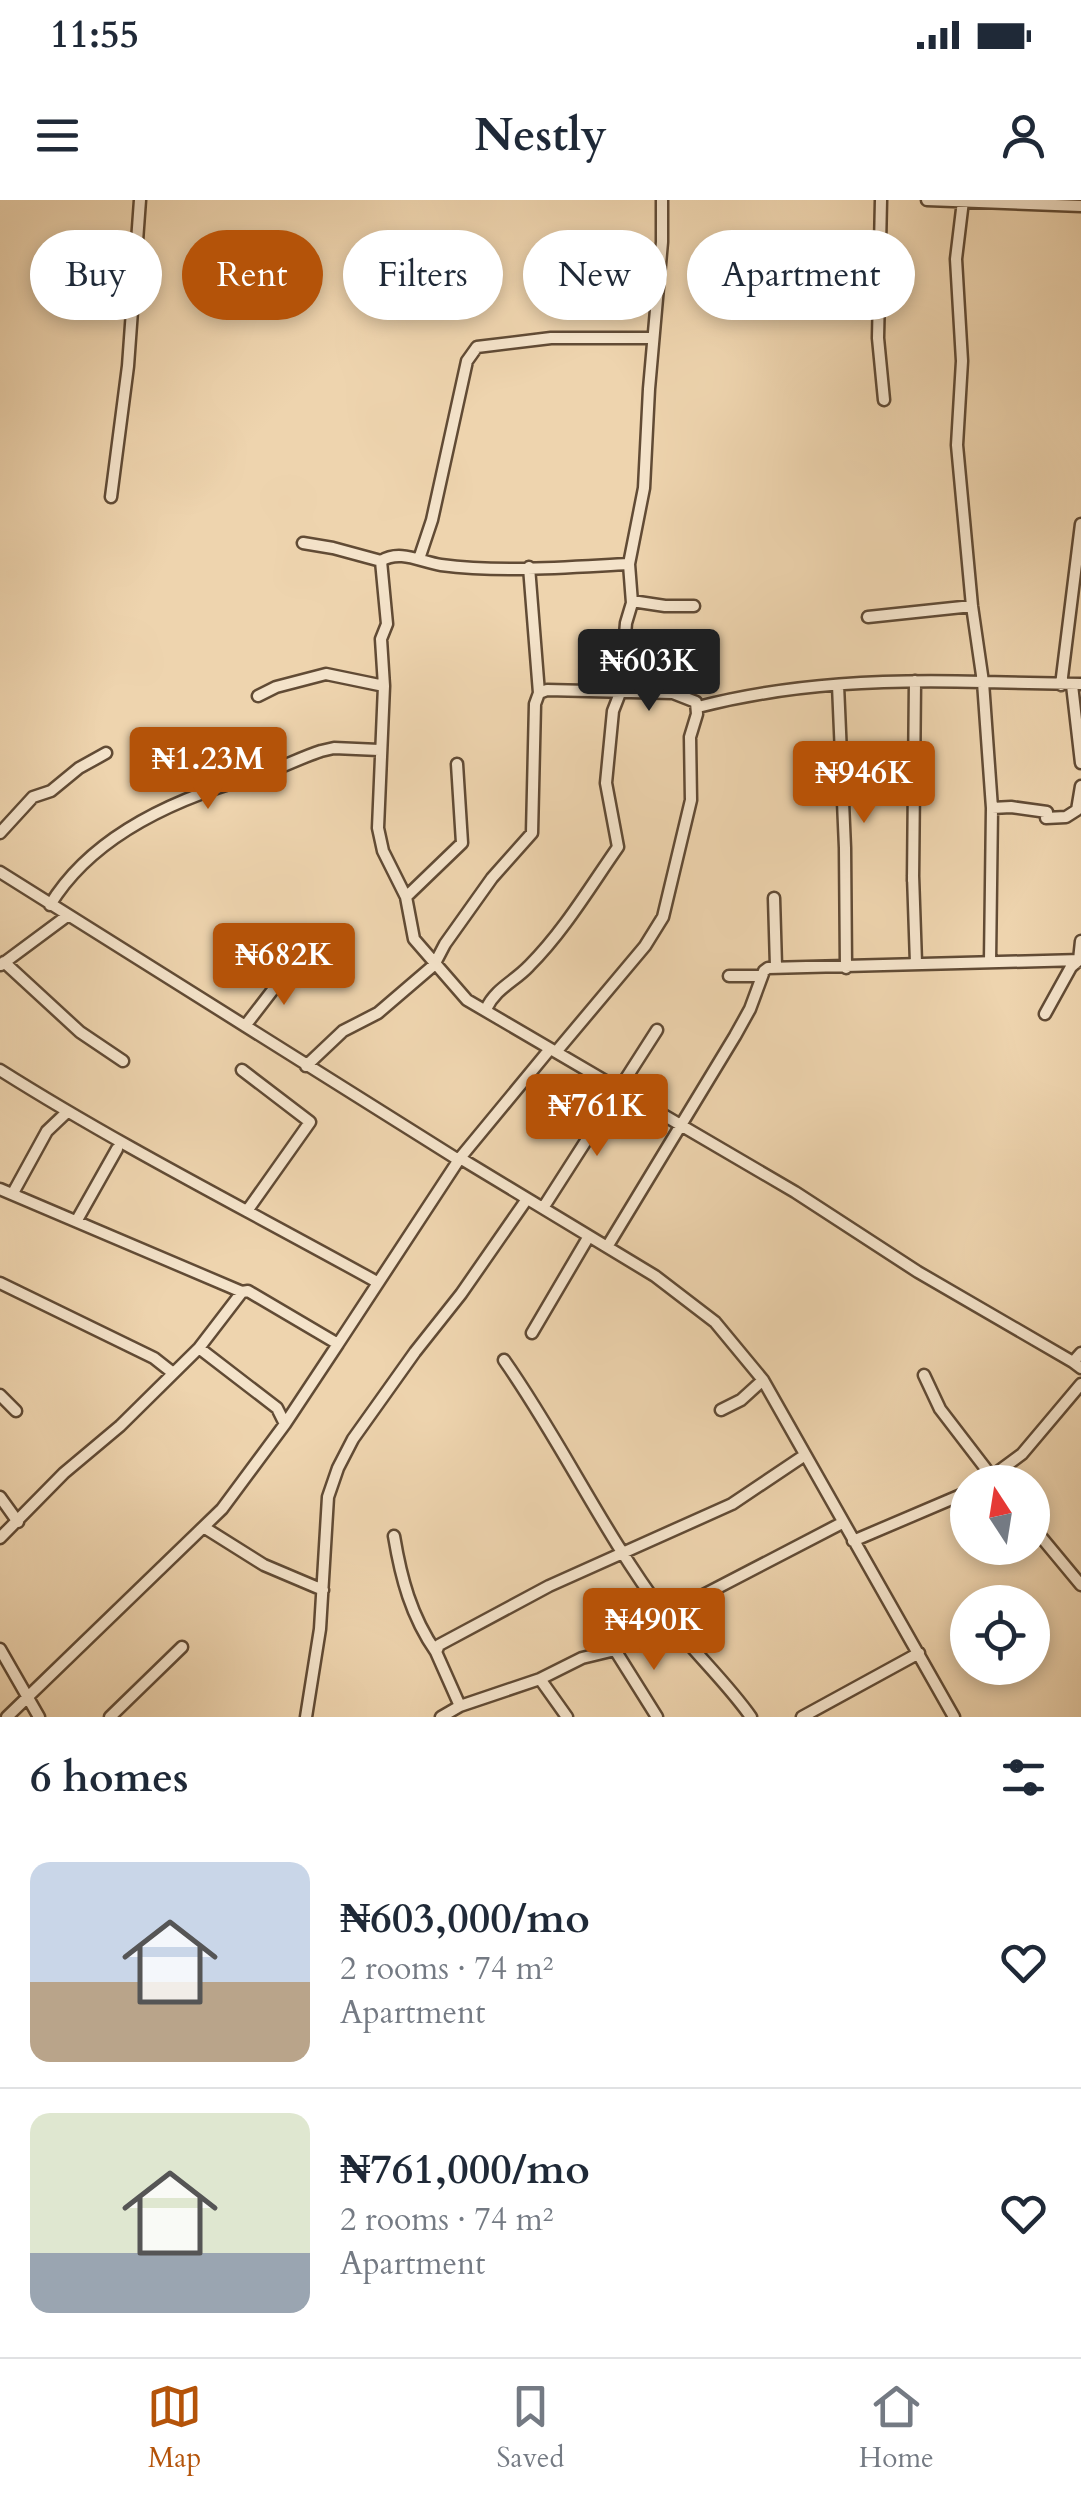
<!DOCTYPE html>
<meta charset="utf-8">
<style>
:root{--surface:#fff;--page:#f2f2f3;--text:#1f2937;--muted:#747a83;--line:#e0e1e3;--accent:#b45309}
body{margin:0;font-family:Cardo,serif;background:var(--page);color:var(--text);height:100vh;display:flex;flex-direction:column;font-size:38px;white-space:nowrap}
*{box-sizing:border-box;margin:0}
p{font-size:32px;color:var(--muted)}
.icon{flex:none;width:55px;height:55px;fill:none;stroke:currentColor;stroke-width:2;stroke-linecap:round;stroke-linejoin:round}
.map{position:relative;height:1517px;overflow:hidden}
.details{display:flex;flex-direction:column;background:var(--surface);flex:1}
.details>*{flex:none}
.top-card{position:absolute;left:30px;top:30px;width:1022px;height:90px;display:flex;gap:20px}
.needle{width:65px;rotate:348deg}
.fabs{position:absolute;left:950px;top:1265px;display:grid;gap:20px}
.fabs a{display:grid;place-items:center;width:100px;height:100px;border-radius:50%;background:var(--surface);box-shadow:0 5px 15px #0003;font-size:50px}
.price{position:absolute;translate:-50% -85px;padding:0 22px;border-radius:10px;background:var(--accent);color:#fff;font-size:32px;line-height:65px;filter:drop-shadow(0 2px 5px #0008)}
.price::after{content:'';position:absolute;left:50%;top:60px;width:30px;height:22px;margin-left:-15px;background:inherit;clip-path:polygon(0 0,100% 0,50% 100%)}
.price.current{background:#222;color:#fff}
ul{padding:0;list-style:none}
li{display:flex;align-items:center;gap:30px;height:250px;padding:0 30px}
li+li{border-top:2px solid var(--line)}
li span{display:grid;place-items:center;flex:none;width:280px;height:200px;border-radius:20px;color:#555}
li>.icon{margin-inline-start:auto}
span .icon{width:120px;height:120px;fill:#fffc;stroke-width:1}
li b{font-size:42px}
h2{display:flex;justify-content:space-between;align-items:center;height:120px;padding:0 30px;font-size:42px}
.chip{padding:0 35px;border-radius:45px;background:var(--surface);box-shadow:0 5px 15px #0003;font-size:35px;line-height:90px}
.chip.current{background:var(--accent);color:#fff}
.status{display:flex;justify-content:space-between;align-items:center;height:70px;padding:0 50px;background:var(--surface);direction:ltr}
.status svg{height:28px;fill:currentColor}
header{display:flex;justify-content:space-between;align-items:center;height:130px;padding:0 30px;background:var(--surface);font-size:45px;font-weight:700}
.dock{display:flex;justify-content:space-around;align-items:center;height:140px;border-top:2px solid var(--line);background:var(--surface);font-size:28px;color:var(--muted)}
.dock a{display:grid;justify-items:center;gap:5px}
.dock .current{color:var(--accent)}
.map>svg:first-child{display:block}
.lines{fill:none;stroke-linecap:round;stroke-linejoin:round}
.minor-casing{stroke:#614b35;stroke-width:15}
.minor{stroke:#f4e3ca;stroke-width:10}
</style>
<div class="status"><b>11:55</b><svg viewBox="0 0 49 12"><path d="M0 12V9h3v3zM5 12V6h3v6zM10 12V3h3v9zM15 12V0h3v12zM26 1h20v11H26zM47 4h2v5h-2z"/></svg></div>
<header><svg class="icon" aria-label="menu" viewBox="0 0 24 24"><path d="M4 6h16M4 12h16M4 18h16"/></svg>Nestly<svg class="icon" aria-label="person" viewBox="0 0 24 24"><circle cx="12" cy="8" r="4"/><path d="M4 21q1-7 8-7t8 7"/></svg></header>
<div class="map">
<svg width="1081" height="1517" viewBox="0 0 1081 1517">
<rect width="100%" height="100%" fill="#eed4ae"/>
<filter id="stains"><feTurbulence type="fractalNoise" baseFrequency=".002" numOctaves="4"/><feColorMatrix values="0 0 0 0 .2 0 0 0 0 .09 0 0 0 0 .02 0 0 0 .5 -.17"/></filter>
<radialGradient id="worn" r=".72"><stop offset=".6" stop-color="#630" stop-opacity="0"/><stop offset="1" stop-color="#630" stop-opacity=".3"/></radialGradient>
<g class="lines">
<defs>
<path id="minor" d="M881,0L878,138L884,200
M927,0L1081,6
M111,297L128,166L140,0
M303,343L333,348L381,361
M419,359L432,320L467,161L477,147L551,138H653
M629,364C570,367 500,373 441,365C421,362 400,349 381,361L387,424L381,439L384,486L378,628L383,651L406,697L414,739L467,800L795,992L918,1072L1073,1162
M529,367L539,493
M632,401L665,406H694
M868,417L972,406
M838,485L845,648L846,768
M1061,485L1081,324
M1072,485L1081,563
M258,496L276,487L326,474L384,486
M698,507C791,483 887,479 983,482L972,406L957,245L962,161L956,59L963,1
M992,608L1011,607L1047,612
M1046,618L1066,617L1077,610L1081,586
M0,633L33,597L51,591L79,568L106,553
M0,672L457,959
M913,675L916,763
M913,681L915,481
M406,697L462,643L457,564
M774,698L776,766
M50,705C93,634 179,597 256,576C278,570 299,558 321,551L334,548L379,550
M990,761L992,608L983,482L1081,484
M4,762L80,832L123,861
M1,765L67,716
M729,776H761
M486,809C496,788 514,782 529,766C564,731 590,687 618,647L606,583L613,511L620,493L626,423L632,403L629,364L644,288L649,189L662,42V0
M1045,814L1071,767L1079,760L1081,741
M245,826L292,765
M306,866L343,831L378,813L434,765L445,744L492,678L532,633L535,504L539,493L547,490L673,493L696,502L697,514L690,537L691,600L663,717L645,746L556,852
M0,870C122,947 251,1012 377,1082
M242,870L310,922L247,1011
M460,958L550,849
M0,989L242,1092
M13,993L47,931L67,912
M543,1008L657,830
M77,1020L117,949
M607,1047L735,836L750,809L764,771L768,768L1081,760
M0,1083L154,1158L173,1173
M532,1133L589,1036
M199,1148L277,1208L285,1224
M1081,1153L1073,1162L1081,1168
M504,1160C561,1241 603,1332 663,1412C690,1449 725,1480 751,1517
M924,1175L940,1209L996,1282
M0,1195L16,1211
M721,1210L741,1200L763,1180
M984,1282L1022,1254L1081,1184
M0,1297L18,1322
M1032,1326L1081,1385
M205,1328L264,1365L323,1390
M394,1336C401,1378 411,1416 436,1452
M0,1338L64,1273L120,1226L199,1148L242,1092L248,1091L338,1144L460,958L655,1076L715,1122L763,1180L954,1517
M853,1341L968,1292
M0,1449L39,1517
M615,1450L657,1517
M540,1479L567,1517
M460,1506L436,1452L439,1445L549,1386L732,1304L805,1255
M7,1517L222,1309L285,1224L338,1144
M110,1517L182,1447
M306,1517L320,1429L328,1297L338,1268L353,1239L415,1152L461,1094L527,999
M441,1517L460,1506L540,1479L582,1458L615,1450L665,1415L842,1323
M802,1517L919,1453"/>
</defs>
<use href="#minor" class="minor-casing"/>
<use href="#minor" class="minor"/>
</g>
<rect width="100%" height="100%" filter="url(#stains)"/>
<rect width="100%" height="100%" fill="url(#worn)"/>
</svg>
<div class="fabs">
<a><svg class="needle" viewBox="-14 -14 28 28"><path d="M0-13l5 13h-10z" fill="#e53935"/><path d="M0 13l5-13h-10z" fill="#747a83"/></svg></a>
<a><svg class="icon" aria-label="locate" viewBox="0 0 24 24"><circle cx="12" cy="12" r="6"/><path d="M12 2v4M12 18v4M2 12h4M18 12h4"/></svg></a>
</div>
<b class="price current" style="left:649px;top:514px">₦603K</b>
<b class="price" style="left:208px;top:612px">₦1.23M</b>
<b class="price" style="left:864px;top:626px">₦946K</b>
<b class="price" style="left:284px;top:808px">₦682K</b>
<b class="price" style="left:597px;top:959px">₦761K</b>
<b class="price" style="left:654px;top:1473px">₦490K</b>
<div class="top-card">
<a class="chip">Buy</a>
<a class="chip current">Rent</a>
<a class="chip">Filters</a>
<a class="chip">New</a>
<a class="chip">Apartment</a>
</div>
</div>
<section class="details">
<h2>6 homes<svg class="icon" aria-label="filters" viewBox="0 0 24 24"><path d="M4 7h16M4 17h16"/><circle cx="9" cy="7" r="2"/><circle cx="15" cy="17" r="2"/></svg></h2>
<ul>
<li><span style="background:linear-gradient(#c9d6e8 60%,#b9a48a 0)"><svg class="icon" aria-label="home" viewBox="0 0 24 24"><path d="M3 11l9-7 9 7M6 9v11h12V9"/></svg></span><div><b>₦603,000/mo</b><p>2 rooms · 74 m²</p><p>Apartment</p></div><svg class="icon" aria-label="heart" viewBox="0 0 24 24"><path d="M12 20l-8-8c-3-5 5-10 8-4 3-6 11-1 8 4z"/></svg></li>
<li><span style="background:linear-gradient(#dfe7d0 70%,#9aa5b1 0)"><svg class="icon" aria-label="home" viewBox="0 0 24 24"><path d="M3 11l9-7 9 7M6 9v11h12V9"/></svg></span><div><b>₦761,000/mo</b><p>2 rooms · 74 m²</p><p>Apartment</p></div><svg class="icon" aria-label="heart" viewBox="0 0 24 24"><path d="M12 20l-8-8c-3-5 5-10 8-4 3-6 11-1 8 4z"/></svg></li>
</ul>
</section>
<nav class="dock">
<a class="current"><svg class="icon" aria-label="map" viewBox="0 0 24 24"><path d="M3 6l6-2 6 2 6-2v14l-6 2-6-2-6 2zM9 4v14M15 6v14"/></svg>Map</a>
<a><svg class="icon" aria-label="saved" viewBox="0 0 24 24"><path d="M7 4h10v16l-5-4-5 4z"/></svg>Saved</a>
<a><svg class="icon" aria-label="home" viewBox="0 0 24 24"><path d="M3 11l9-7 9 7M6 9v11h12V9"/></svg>Home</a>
</nav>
